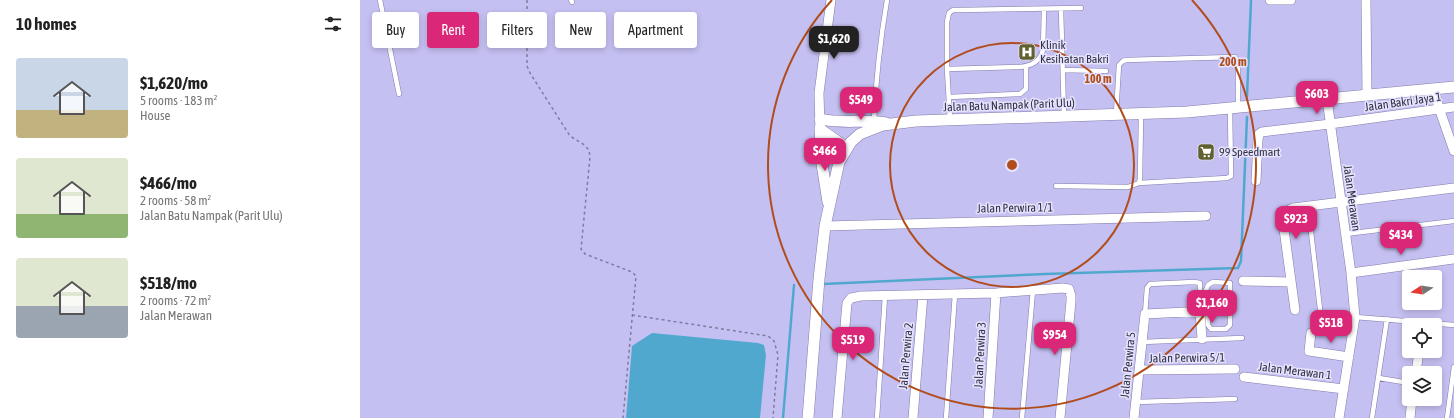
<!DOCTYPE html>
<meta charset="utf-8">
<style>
:root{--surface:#fff;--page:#f6f6f6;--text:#222;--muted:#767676;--accent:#db2777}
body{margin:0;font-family:"Asap Condensed",sans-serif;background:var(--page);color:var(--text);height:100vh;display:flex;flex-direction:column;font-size:15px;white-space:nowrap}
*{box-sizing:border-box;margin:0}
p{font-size:13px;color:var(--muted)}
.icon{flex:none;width:22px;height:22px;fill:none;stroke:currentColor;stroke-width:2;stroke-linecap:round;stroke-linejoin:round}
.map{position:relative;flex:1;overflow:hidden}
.side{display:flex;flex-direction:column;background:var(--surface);width:360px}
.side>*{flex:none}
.banner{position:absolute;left:12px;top:12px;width:380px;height:36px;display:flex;gap:8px}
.needle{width:26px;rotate:258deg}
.controls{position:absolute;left:1042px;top:270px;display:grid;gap:8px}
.controls a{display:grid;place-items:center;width:40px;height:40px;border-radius:4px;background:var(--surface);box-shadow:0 2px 6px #0003;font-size:20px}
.price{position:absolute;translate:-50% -34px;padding:0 9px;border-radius:8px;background:var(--accent);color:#fff;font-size:13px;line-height:26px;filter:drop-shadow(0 1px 2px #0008)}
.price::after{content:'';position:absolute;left:50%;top:24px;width:12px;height:9px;margin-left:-6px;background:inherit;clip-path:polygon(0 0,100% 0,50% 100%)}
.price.current{background:#222;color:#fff}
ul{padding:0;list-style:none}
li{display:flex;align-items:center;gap:12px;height:100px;padding:0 16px}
li span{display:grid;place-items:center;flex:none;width:112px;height:80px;border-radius:4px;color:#555}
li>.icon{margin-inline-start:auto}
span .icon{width:48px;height:48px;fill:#fffc;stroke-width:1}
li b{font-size:17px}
h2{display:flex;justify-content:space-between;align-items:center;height:48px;padding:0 16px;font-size:17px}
.pill{padding:0 14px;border-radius:4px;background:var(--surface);box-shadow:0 2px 6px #0003;font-size:14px;line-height:36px}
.pill.current{background:var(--accent);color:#fff}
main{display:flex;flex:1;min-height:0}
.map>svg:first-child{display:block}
.water{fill:#51a8cf}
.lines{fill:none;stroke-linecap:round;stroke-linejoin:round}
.stream{stroke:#51a8cf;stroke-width:2.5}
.service-casing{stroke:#817baa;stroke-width:5.5}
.minor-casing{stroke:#817baa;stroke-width:10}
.tertiary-casing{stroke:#817baa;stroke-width:12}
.path{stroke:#7f7c9f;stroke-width:1.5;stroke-dasharray:3 3;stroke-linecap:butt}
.service{stroke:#fff;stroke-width:4.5}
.minor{stroke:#fff;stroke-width:9}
.tertiary{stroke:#fff;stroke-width:11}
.ring{fill:none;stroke:#b14d1d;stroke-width:2}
.labels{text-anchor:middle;stroke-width:3;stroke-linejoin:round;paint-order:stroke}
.poi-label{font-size:12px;fill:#323044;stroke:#e6e4fe;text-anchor:start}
.street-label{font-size:12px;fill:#323044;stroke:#e6e4fe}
.centre{fill:#b14d1d;stroke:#e6e4fe;stroke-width:2}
.ring-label{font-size:12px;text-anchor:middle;font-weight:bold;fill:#b14d1d;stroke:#e6e4fe;stroke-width:3;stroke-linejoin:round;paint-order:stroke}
</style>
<main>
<section class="side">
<h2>10 homes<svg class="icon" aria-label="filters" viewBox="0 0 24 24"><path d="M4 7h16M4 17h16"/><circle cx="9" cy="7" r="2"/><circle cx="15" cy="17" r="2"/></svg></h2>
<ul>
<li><span style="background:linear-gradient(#c9d6e8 65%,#c2b280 0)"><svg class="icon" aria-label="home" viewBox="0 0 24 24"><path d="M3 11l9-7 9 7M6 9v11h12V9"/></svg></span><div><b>$1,620/mo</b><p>5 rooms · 183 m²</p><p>House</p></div></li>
<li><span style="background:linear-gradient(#dfe7d0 70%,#8fb573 0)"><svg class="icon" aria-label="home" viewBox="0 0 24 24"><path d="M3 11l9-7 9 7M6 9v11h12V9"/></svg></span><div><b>$466/mo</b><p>2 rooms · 58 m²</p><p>Jalan Batu Nampak (Parit Ulu)</p></div></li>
<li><span style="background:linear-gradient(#dfe7d0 60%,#9aa5b1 0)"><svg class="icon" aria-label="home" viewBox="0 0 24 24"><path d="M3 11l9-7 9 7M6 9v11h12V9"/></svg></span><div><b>$518/mo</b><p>2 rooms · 72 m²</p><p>Jalan Merawan</p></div></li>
</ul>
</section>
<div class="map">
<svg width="1094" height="418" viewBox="0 0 1094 418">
<rect width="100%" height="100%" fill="#c5c0f2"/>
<path class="water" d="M292,333L398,343L404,345L406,355L400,418H266L272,346Z"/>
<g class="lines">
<path class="stream" d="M887,96L891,1
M463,284L685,274L878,268L881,261L887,117
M423,418L434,285"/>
<defs>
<path id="service" d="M20,0L39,94
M211,0L212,2
M701,9L704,115
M587,69L660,67C671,66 680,62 683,50L684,9
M703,70L746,71
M589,97L660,94L666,89V66
M756,114L759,65L763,61L766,60L875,57L878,62V107
M514,120C516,79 520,41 527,0
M590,120L587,69V22L589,13L593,10H599L721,8
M779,183L867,178L871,176L870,108
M696,186L768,187L779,183L780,179L781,114
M948,206L960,309
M985,234L1094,221
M853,282L870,283V325L866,329H851L848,325L846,290L848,285Z
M785,314L787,288L790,284L834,282L840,283V311
M995,317L1094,325
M782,342L882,338
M1019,378L1049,383
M776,402L875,399
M517,418L525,296
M586,418L595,294
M662,418L673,290
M1012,418L1027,319
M1087,418L1094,367"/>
<path id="minor" d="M471,0L459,93L460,128L487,147
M910,0H931
M1006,0L1007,95
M1074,89L1079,108L1094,151
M967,99L991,273L995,317L979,418
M896,181L898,140L899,134L902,132L970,124L1094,107
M465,226L846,216
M991,273L1094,259
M883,281L931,282
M935,310L923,222V216L925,212L933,208L1094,188
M840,311L842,339
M1063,325V324
M951,333L949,351L989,357
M779,370L875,369
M1056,373L1059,351
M884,377L984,389
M477,418L487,303L491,298L501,296L636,293L703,288L709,289L711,296V301L700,418
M553,418L563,295
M628,418L636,293
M774,418L785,314L847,311
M1050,418L1052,399"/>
<path id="tertiary" d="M460,119C481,124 504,119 526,123
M460,128L462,164L468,202
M448,418L459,279L465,226L479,162L491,142L500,134L523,125L556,121L827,112L1094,87"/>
</defs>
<use href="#service" class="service-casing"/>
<use href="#minor" class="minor-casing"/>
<use href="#tertiary" class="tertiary-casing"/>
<path class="path" d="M167,0V66L170,73L210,136L223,144L229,150L230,157L221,249L225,254L272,272L276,276L263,418
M272,315L408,336L414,341L418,355L413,418"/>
<use href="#service" class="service"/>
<use href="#minor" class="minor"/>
<use href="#tertiary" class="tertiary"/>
</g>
<g class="ring">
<circle cx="652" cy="165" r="122"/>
<path d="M832 0A244 244 0 1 1 472 0"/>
</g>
<defs>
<symbol id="hospital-square" viewBox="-11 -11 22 22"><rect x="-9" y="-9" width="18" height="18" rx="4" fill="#60612e" stroke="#e6e4fe"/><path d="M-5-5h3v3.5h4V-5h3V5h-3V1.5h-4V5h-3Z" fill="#fff"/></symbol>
<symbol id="supermarket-square" viewBox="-11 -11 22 22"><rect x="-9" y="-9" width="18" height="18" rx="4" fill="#60612e" stroke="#e6e4fe"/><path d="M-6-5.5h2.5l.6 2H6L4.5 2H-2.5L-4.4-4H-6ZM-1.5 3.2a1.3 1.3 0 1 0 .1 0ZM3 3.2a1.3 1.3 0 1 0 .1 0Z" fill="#fff"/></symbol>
</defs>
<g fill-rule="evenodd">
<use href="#hospital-square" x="657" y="42" width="20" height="20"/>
<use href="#supermarket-square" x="836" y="142" width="20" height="20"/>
</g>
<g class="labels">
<g class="poi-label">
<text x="680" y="49">Klinik<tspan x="680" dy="14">Kesihatan Bakri</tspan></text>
<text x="859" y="156">99 Speedmart</text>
</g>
<g class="street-label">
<text transform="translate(1043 102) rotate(-8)" y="4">Jalan Bakri Jaya 1</text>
<text transform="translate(649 105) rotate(-2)" y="4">Jalan Batu Nampak (Parit Ulu)</text>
<text transform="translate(992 198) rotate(82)" y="4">Jalan Merawan</text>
<text transform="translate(655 208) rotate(-1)" y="4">Jalan Perwira 1/1</text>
<text transform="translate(620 355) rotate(-87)" y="4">Jalan Perwira 3</text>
<text transform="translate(546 356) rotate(-85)" y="4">Jalan Perwira 2</text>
<text transform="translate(827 358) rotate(-1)" y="4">Jalan Perwira 5/1</text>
<text transform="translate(768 365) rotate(-84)" y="4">Jalan Perwira 5</text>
<text transform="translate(935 371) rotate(7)" y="4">Jalan Merawan 1</text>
</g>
</g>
<circle cx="652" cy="165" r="6" class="centre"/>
<g class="ring-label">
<text x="873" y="66">200 m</text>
<text x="738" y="83">100 m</text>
</g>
</svg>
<div class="controls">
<a><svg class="needle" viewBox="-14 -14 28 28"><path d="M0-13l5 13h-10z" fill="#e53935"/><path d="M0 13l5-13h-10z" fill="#767676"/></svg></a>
<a><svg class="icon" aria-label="locate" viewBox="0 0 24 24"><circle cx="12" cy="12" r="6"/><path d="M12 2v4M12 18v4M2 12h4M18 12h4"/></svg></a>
<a><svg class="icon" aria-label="layers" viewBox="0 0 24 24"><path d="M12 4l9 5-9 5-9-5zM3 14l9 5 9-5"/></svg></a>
</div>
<b class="price current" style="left:474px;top:60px">$1,620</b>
<b class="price" style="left:957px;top:115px">$603</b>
<b class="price" style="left:501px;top:121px">$549</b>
<b class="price" style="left:465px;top:172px">$466</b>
<b class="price" style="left:936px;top:240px">$923</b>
<b class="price" style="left:1041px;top:256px">$434</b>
<b class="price" style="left:852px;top:324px">$1,160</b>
<b class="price" style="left:971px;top:344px">$518</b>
<b class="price" style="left:695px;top:356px">$954</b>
<b class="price" style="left:493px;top:361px">$519</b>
<div class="banner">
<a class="pill">Buy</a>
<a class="pill current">Rent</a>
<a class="pill">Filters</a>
<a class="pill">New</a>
<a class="pill">Apartment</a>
</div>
</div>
</main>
